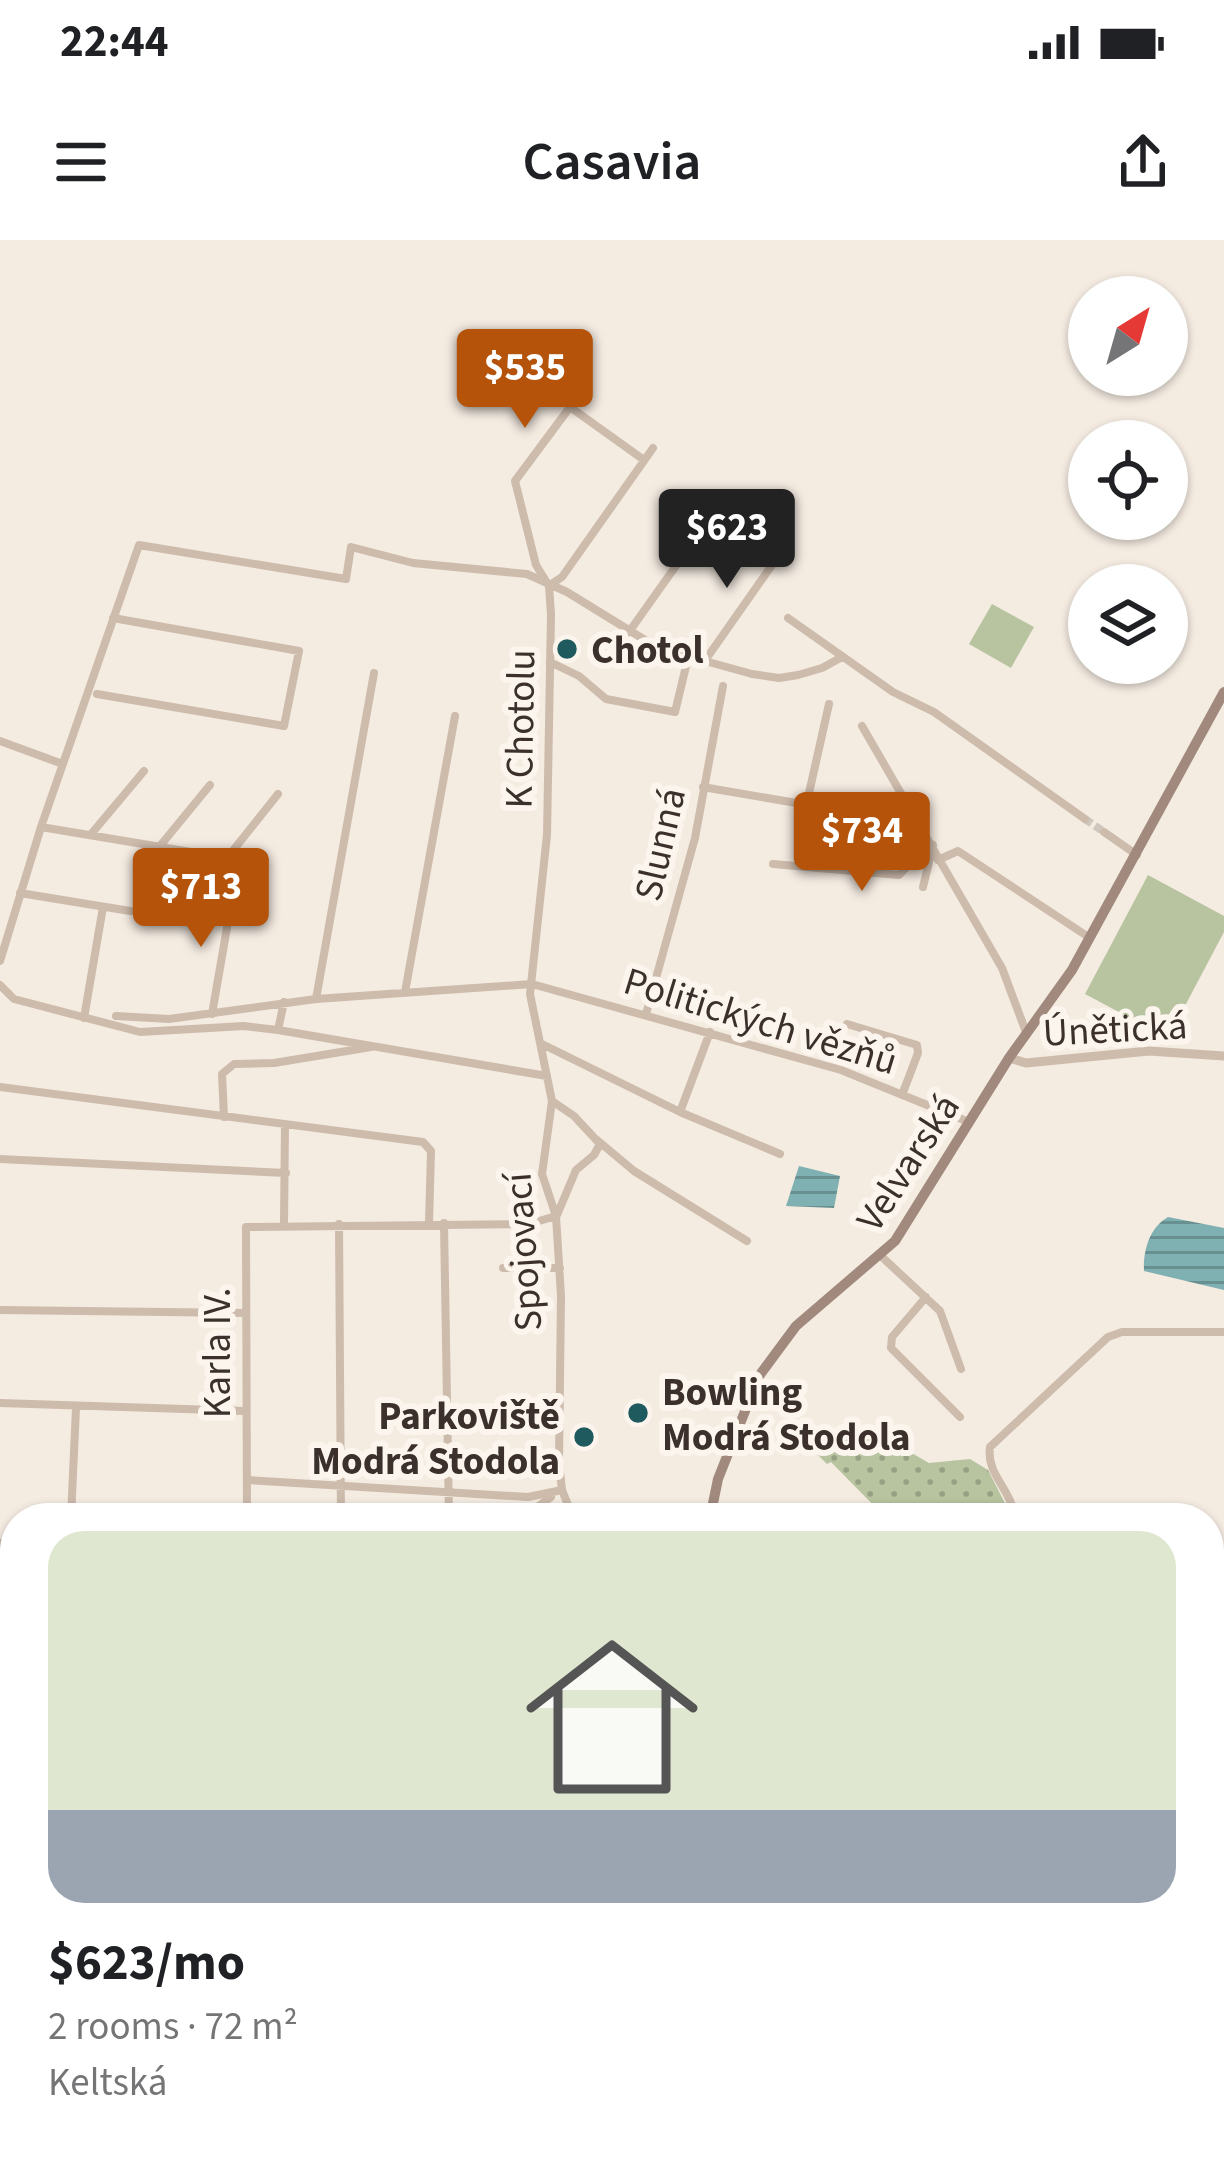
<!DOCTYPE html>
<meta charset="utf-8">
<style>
:root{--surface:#fff;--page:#f6f6f6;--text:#202124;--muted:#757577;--accent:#b45309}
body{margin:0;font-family:"Source Sans 3",sans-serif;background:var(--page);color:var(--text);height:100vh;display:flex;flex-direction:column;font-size:45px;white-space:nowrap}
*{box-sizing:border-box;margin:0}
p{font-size:39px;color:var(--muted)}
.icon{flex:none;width:66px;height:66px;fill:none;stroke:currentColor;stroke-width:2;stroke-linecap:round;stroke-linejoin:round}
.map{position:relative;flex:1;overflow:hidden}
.side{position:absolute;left:0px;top:1263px;width:1224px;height:660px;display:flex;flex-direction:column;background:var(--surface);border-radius:48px 48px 0 0;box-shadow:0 3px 9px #0004}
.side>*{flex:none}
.needle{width:78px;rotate:37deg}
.fabs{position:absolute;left:1068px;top:36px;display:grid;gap:24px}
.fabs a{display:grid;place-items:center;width:120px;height:120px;border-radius:50%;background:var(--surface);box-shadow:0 3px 9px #0004;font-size:60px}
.price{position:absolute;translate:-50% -102px;padding:0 27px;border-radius:12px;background:var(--accent);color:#fff;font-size:39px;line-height:78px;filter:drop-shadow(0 3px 6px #0008)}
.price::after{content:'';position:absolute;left:50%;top:72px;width:36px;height:27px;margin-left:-18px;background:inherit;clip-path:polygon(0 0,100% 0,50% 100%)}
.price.on{background:#222;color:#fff}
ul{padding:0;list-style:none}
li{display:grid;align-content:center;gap:24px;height:636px;padding:0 48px}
li span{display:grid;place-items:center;height:372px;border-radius:36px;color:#555}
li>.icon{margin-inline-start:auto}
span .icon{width:216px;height:216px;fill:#fffc;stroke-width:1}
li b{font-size:51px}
.status{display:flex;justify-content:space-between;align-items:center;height:84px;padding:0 60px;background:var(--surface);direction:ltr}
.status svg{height:33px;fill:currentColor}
header{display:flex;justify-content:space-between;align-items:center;height:156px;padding:0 48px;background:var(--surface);font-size:54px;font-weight:600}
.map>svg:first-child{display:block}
.grass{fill:url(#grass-dots)}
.pitch{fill:#b8c4a0}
.water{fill:url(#water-rules)}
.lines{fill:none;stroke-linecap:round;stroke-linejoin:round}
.minor-tunnel{stroke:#cfc6bd;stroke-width:8;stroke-dasharray:8 4;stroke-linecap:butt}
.minor{stroke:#cdbbac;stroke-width:8}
.tertiary{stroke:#cdbbac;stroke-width:9}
.secondary{stroke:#a18a7d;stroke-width:10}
.poi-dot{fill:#1f5a5e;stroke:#fbf5ee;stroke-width:4.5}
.labels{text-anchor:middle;stroke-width:12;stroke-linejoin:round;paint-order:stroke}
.poi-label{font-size:39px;font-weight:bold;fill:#3b302b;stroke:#fbf5ee;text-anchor:start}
.street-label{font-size:39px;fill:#3b302b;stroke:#fbf5ee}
</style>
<div class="status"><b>22:44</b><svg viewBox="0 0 49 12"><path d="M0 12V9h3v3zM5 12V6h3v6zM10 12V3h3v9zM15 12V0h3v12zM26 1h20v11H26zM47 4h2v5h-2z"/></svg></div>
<header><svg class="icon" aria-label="menu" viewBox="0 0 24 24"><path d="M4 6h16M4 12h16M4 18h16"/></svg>Casavia<svg class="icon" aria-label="share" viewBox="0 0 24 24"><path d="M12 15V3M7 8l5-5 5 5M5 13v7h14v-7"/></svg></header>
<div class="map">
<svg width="1224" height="1923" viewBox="0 0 1224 1923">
<defs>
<pattern id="grass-dots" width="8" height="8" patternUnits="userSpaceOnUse" patternTransform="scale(3)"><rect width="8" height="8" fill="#b8c4a0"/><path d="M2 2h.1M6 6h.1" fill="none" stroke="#97a083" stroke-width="1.8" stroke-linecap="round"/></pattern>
<pattern id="water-rules" width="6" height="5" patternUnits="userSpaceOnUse" patternTransform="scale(3)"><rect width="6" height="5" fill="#7fb0b2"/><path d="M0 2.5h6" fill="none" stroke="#699091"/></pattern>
</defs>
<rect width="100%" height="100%" fill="#f4ebe1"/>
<path class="grass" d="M884,1197L929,1223L970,1219L988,1230L1009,1271L1004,1278H886L831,1222L827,1224L816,1213C833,1195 860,1200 884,1197Z
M0,1365L15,1366V1506L0,1514Z"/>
<path class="pitch" d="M992,364L1034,387L1011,428L969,404Z
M1148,635L1224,676V692L1168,798L1085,754Z"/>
<path class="water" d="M799,926L840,936L834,968L786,966Z
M1168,977L1224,988V1050L1144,1031C1143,1010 1150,987 1168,977Z"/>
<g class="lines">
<path class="minor-tunnel" d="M1085,579L1104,592"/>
<path class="minor" d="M550,345L562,337L653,208
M788,378L893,452L934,472L1085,579
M629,392L724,258
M550,422L579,436L606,459L675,472L688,418
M704,422L786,305
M97,454L284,486L299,411L113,378
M862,486L1002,728L1026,792
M0,501L60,523
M703,547L919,584
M807,562L829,464
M41,587L139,305L346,339L351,307L413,323L527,334L567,352L658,408L752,434L779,438L798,435L822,428L842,417
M1104,592L1137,615
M92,593L144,531
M160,606L210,545
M227,618L278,554
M938,620L958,611L1090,698
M773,624L899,635L925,608L933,605
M923,647L933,606
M20,653L130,671
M0,721L41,587L263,624
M0,745L14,759L140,792L244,786L278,790L547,836
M405,752L455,476
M316,759L374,433
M212,774L233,653
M646,774L695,598L723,446
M116,776L169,779L316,759L532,744L841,830L969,882
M84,778L103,667
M847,784L917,805L918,813L902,855
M278,790L284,762
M542,804L680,872L780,914
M0,847L423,902L431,911L429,983
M552,861L574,876L600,904L594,915L576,930L557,975
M680,872L710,792
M224,877L222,834L234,824L274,823L371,807
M597,900L634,931L747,1001
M0,919L286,933
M444,983L449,1278
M284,984L285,885
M339,984L341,1278
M882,1017L940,1071L961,1129
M503,1028H560
M926,1057L892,1097L891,1108L960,1177
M0,1070L246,1073
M0,1163L245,1171
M247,1240L528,1257L562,1250
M71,1278L76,1168
M247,1278L246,987L529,984L556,976
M522,1278L551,1257
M573,1278L562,1250L559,1222L561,1056L556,976L542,934L552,861L530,754L547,595L551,374L549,346L536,325L515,241L570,167L644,220
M1009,1278L1014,1272C1009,1248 986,1233 990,1207L1108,1097L1122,1092H1224
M0,1303H15
M1209,1446L1224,1438
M1209,1481L1224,1488
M0,1574L15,1567
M0,1609L4,1627L15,1639
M0,1686H15
M11,1793H15
M1209,1794L1224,1801
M0,1869L15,1871
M1209,1897L1224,1848
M276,1908L364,1923
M909,1908L938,1923
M1202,1922L1206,1908
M512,1923L515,1908
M713,1923L729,1908
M1016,1923L1025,1908"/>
<path class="tertiary" d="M1009,818L1026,823L1149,811L1224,816
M0,1521L15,1513
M1175,1908L1204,1923"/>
<path class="secondary" d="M710,1278L718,1239L759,1136L796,1086L895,1001L1009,818L1072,730L1224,452
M863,1908L864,1923"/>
</g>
<g class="poi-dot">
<circle cx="567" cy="409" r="12"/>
<circle cx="638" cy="1173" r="12"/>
<circle cx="584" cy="1197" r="12"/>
</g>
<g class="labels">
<g class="poi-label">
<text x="591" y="423">Chotol</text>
<text x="662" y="1165">Bowling<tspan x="662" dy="45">Modrá Stodola</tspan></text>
<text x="560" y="1189" text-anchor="end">Parkoviště<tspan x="560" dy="45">Modrá Stodola</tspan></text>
</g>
<g class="street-label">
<text transform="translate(519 489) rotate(-89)" y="14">K Chotolu</text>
<text transform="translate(659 604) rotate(-77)" y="14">Slunná</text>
<text transform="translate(761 780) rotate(17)" y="14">Politických vězňů</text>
<text transform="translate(1115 788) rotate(-3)" y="14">Únětická</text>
<text transform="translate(907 922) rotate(-57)" y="14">Velvarská</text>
<text transform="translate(522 1012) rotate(-94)" y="14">Spojovací</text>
<text transform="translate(216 1113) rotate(-90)" y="14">Karla IV.</text>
</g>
</g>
</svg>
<div class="fabs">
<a><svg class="needle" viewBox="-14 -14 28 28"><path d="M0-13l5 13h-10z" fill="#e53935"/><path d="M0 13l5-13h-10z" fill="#757577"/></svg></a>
<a><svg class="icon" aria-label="locate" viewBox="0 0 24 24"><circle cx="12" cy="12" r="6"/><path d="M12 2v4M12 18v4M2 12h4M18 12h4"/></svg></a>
<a><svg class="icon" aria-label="layers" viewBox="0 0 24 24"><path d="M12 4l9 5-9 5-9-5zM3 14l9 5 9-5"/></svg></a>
</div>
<b class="price" style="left:525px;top:191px">$535</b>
<b class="price on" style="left:727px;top:351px">$623</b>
<b class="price" style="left:862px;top:654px">$734</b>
<b class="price" style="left:201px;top:710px">$713</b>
<section class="side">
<ul>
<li><span style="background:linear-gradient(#dfe7d0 75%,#9aa5b1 0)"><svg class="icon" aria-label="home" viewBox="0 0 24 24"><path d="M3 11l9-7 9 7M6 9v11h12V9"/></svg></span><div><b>$623/mo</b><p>2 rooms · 72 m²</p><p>Keltská</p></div></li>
</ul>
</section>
</div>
